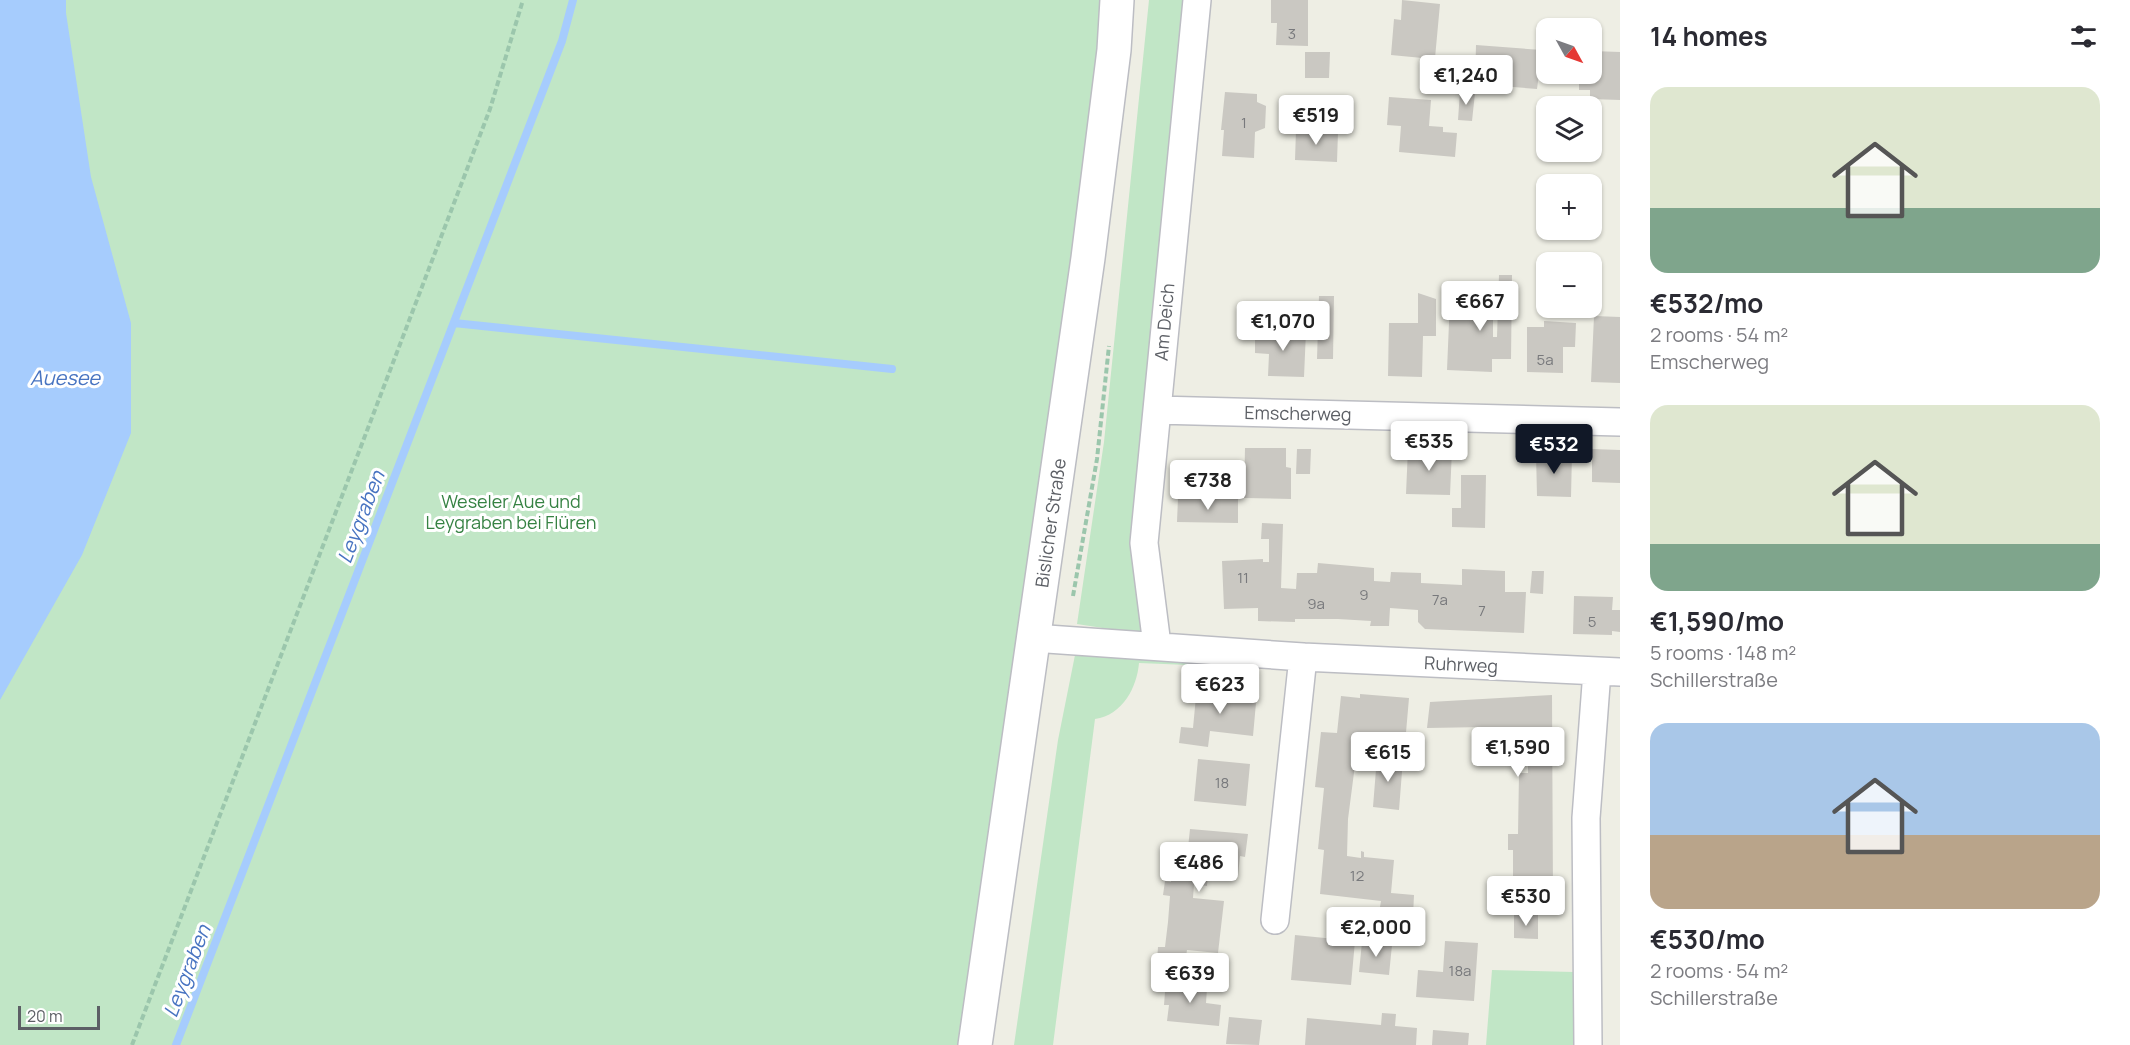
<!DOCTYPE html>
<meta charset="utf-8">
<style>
:root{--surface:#fff;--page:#f7f7f7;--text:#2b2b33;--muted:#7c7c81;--accent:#111827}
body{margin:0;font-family:Manrope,sans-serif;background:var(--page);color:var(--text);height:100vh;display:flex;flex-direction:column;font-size:22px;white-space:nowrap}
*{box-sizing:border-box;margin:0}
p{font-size:20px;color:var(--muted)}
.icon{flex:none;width:33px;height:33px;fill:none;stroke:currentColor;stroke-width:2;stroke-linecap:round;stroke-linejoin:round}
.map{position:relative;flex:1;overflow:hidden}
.sheet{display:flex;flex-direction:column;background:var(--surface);width:510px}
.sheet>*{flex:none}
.needle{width:39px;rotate:130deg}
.buttons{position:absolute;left:1536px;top:18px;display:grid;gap:12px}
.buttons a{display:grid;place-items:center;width:66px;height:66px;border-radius:12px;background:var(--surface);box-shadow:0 2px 4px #0004;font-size:30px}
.scale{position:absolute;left:18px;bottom:15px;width:82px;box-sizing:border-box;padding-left:6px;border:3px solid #5c5f65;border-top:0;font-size:16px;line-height:21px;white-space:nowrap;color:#5c5f65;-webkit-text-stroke:4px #fff;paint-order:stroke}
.price{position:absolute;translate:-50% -51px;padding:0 14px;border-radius:6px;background:#fff;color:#222;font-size:20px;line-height:39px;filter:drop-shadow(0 2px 3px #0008)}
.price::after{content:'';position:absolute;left:50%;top:36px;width:18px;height:14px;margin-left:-9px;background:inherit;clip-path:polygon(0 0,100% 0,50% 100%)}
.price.selected{background:var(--accent);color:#fff}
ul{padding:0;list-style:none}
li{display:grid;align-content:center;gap:12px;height:318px;padding:0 30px}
li span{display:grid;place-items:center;height:186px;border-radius:18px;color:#555}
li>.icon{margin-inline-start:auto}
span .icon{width:108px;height:108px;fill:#fffc;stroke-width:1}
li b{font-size:26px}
h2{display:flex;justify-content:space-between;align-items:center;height:72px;padding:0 30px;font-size:26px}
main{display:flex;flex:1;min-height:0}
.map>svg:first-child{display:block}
.green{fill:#c1e6c6}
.water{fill:#a6ccfd}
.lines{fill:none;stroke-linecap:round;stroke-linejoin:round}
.stream{stroke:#a6ccfd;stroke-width:8}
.building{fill:#cac8c2}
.minor-casing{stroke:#bcbdc3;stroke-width:30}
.tertiary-casing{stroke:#bcbdc3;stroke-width:36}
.path{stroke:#9bc6ac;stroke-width:4;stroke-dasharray:6 3;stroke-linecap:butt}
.minor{stroke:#fff;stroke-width:27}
.tertiary{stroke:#fff;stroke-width:33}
.labels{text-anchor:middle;stroke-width:6;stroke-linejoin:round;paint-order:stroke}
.number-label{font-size:15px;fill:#78797c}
.street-label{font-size:18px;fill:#5c5f65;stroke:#fff}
.park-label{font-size:18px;fill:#368243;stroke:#fff}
.water-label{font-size:20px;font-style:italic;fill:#4874c1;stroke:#fff}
</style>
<main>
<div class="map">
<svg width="1620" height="1045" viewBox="0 0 1620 1045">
<rect width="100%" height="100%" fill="#eeeee4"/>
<path class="green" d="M0,0H1103L1094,98L1048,438L959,1045H0Z
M1149,0H1188L1146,621L1141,634L1077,624L1104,442Z
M1076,650L1213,666L1139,663C1137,687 1123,715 1095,719L1053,1045H1014L1058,740Z
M1492,970L1574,972V1045H1486Z"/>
<path class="water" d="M0,0H66V13L91,177L131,323V433L82,555L0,700Z"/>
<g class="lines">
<path class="stream" d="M454,323L892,369
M176,1045L562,41L573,0"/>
</g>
<path class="building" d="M1271,0H1308V46L1276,45L1277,23H1271Z
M1402,0L1440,4L1435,58L1450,59L1448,83L1432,82L1433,59L1391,55L1394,19L1401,20Z
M1476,45L1542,50L1537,89L1475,84Z
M1592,51L1620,52V100L1590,99V90H1579V74H1592Z
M1305,52H1330L1329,78H1305Z
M1460,91L1475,93L1472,121L1458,120Z
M1225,92L1257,94V102L1266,106L1265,128L1255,132L1254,158L1222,156L1224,130H1221Z
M1547,96H1560L1561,106H1547Z
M1389,97L1431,100L1429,126L1443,127V132L1457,133L1455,157L1399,152L1401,126L1387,125Z
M1296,130L1338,132L1337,162L1295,160Z
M1499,275H1512L1511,359H1492V372L1447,370L1450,299L1453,296L1472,297L1475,300V313L1493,314V337H1497Z
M1418,293L1436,299V336H1423L1422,377L1388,376L1389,323H1418Z
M1319,296H1334L1333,359H1317Z
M1594,316L1620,317V383L1591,382Z
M1544,321L1576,323L1575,347H1563V373L1527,372V327H1544Z
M1255,330L1306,331L1304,377L1268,376L1269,354L1255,353Z
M1245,448H1286V467L1291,468V499L1244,498Z
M1408,448L1452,449L1450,495L1406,494Z
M1297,449H1311L1310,474H1296Z
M1592,449L1620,450V483L1592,482Z
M1536,453H1572L1571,497L1537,496Z
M1461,475H1486L1485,528L1452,527V508H1461Z
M1178,498L1238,499V523L1177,522Z
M1262,523L1283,524L1281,588L1296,589L1297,573H1317L1318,563L1374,568V581L1390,582L1391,572L1421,573V583L1462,585V569L1505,571V592H1526L1524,633L1425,629L1418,622V610L1390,608L1389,626H1370L1371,621L1338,619H1295V622L1258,621V608L1224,609L1222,561L1263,559V562H1269V539H1261Z
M1532,571H1544L1543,594L1530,593Z
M1574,596L1613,597L1612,610H1620V632L1612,631V635L1573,634Z
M1197,686L1257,692L1253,736L1210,731L1208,747L1179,743L1181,727L1193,728Z
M1360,694L1409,698L1405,744L1383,743L1384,736L1359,734L1348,819L1347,856L1361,858V851L1364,852V857L1394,860L1391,893L1414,895L1413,916L1379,913L1381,901L1320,894L1324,850L1318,849L1324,788L1315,787L1321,732L1337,733L1341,696L1360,698Z
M1552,695L1553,898L1507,897L1508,878H1513V850H1508V834H1518L1519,773H1528V740L1484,741V727L1427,728L1430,702Z
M1377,757L1403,759L1399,810L1373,807Z
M1198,759L1250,764L1246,806L1194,801Z
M1190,829L1248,834L1245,857L1240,856L1238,876L1208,873L1207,886L1194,884L1193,898L1224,901L1218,953L1187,950L1185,963L1157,961L1158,947H1165L1168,922L1170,896L1163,895L1165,881L1171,882L1172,868L1181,869L1183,848H1188Z
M1514,915H1538V939L1514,938Z
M1295,935L1355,941L1351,985L1291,980Z
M1445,941L1478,943L1474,1001L1416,997L1418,970L1443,972Z
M1362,942L1392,945L1389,975L1359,972Z
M1166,979L1198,982L1197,987L1207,988L1206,1003L1221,1005L1219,1026L1167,1021L1169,1005H1164Z
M1382,1013L1396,1014L1395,1026L1417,1028L1416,1045H1305L1307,1018L1381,1025Z
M1229,1017L1262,1020L1259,1045L1226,1044Z
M1433,1030L1469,1033L1468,1045H1432Z"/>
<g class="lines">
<defs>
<path id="minor" d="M1157,410L1620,422
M1033,638L1303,657L1620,672
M1157,645L1144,543L1197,0
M1275,920L1303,657
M1588,1045L1586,818L1597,671"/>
<path id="tertiary" d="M975,1045L1088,258L1114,50L1117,0"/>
</defs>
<use href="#minor" class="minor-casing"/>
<use href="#tertiary" class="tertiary-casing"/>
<path class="path" d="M1073,596L1097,459L1109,346
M132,1045L490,109L523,0"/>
<use href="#minor" class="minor"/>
<use href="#tertiary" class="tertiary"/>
</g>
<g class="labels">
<g class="number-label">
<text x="1292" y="39">3</text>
<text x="1244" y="128">1</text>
<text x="1545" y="365">5a</text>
<text x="1243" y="583">11</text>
<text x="1364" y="600">9</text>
<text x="1440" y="605">7a</text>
<text x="1316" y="609">9a</text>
<text x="1482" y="616">7</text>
<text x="1592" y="627">5</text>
<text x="1222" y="788">18</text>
<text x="1357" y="881">12</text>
<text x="1460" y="976">18a</text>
</g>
<g class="street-label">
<text transform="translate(1165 322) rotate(-85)" y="6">Am Deich</text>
<text transform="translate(1298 414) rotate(1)" y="6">Emscherweg</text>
<text transform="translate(1051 523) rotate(-82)" y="6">Bislicher Straße</text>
<text transform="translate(1461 665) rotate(3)" y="6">Ruhrweg</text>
</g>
<g class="park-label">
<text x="511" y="508">Weseler Aue und<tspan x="511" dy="21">Leygraben bei Flüren</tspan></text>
</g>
<g class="water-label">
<text x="65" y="385">Auesee</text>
<text transform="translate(361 517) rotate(-69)" y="7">Leygraben</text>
<text transform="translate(187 971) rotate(-69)" y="7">Leygraben</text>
</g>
</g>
</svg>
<div class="buttons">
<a><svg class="needle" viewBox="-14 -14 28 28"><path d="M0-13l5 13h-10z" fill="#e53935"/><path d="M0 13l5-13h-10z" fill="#7c7c81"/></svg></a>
<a><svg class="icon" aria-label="layers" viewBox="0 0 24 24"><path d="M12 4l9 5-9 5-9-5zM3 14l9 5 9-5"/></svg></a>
<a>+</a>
<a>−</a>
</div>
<div class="scale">20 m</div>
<b class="price" style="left:1466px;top:106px">€1,240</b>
<b class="price" style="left:1316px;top:146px">€519</b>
<b class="price" style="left:1480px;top:332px">€667</b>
<b class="price" style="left:1283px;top:352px">€1,070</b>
<b class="price" style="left:1429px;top:472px">€535</b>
<b class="price selected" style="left:1554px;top:475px">€532</b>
<b class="price" style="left:1208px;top:511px">€738</b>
<b class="price" style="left:1220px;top:715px">€623</b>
<b class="price" style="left:1518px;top:778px">€1,590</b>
<b class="price" style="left:1388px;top:783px">€615</b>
<b class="price" style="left:1199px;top:893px">€486</b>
<b class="price" style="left:1526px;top:927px">€530</b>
<b class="price" style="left:1376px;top:958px">€2,000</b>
<b class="price" style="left:1190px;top:1004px">€639</b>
</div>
<section class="sheet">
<h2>14 homes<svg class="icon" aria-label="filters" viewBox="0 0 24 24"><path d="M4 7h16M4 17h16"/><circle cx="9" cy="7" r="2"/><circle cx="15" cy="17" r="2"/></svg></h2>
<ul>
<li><span style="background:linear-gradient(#dfe7d0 65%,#7fa58c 0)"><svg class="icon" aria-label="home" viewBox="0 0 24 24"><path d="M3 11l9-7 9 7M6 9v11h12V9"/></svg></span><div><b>€532/mo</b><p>2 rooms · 54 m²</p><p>Emscherweg</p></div></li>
<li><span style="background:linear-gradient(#dfe7d0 75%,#7fa58c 0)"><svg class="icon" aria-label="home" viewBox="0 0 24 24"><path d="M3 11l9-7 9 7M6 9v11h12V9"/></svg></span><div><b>€1,590/mo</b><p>5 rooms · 148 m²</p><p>Schillerstraße</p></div></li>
<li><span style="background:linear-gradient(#a9c7e8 60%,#b9a48a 0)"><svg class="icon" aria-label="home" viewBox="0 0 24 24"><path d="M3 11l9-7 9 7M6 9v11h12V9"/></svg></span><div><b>€530/mo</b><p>2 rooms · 54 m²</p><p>Schillerstraße</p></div></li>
</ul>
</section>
</main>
